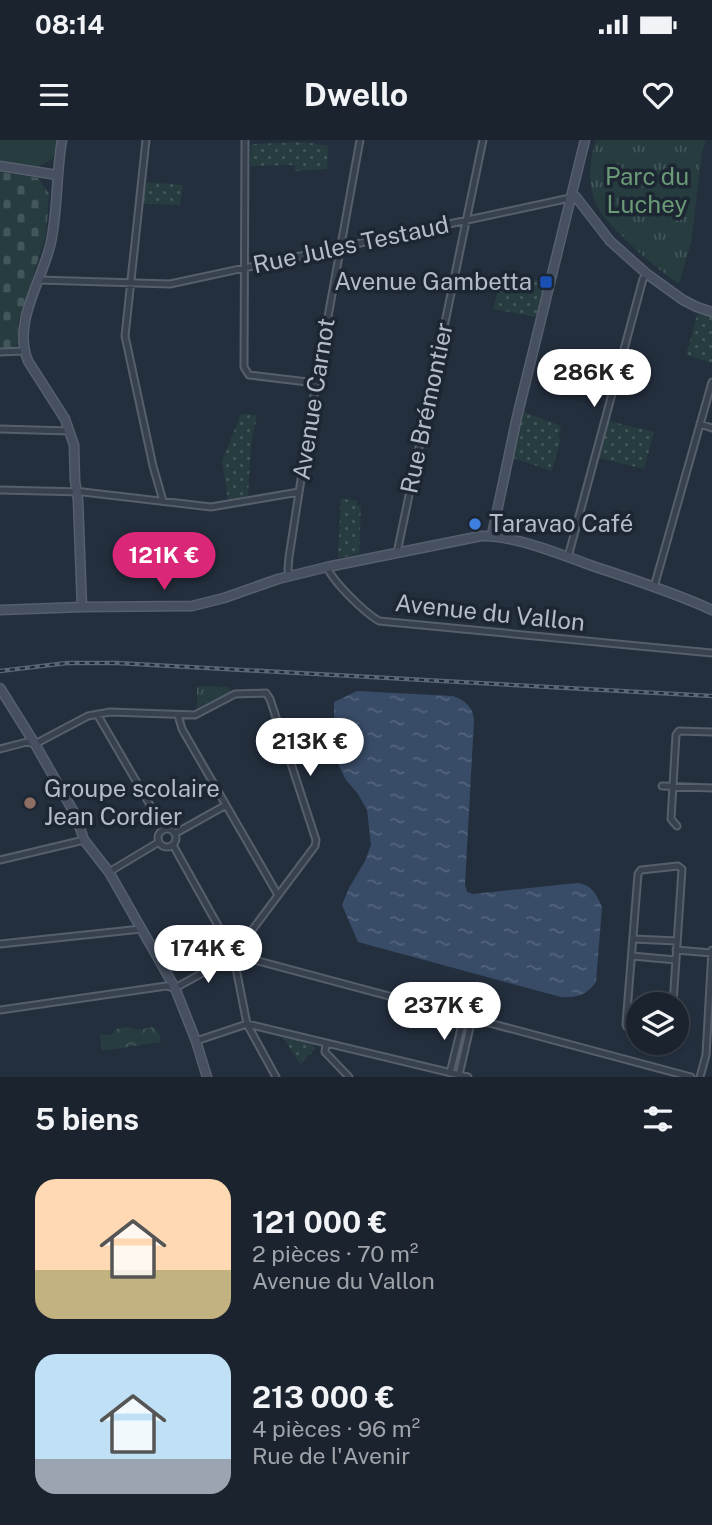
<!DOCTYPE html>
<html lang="fr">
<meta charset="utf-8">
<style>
:root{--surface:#1b232e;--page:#242b36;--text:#f1f3f6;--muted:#a0a4aa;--line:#39404a;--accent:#db2777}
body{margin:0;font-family:"Public Sans",sans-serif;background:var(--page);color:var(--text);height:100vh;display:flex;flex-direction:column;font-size:26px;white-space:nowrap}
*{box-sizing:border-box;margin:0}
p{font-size:23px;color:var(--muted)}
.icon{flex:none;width:38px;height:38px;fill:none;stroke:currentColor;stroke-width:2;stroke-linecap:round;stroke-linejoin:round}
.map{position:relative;height:937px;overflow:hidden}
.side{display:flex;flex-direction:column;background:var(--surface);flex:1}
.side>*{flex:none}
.buttons{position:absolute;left:626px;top:852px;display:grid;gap:14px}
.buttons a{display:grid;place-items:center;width:63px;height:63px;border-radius:50%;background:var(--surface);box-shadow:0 2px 5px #0004,0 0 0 2px var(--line);font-size:35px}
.price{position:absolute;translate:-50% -60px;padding:0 16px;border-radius:24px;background:#fff;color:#222;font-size:23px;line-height:46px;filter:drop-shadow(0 2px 4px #0008)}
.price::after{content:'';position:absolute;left:50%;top:42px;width:21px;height:16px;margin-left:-10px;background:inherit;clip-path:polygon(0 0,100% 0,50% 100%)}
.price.active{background:var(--accent);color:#fff}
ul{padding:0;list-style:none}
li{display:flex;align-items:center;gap:21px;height:175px;padding:0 35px}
li span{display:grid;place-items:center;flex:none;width:196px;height:140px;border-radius:21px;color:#555}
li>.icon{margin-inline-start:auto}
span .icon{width:84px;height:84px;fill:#fffc;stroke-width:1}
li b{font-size:30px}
h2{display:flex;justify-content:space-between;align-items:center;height:84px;padding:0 35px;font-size:30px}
.status{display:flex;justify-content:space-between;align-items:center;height:49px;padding:0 35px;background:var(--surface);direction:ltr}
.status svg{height:19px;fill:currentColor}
header{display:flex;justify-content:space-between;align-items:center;height:91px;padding:0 35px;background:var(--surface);font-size:32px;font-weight:700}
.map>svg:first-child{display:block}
.grass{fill:url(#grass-dots)}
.forest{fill:url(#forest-crowns)}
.cemetery{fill:url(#cemetery-stones)}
.park{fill:url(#park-tufts)}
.pitch{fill:#263c3f}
.water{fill:url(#water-ripples)}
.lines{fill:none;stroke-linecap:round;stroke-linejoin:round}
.street-casing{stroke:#565f6c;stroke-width:9}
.secondary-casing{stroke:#565f6c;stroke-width:11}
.street{stroke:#38414e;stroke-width:5}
.secondary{stroke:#465061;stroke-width:8}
.rail-casing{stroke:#5a6575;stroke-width:4.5}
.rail{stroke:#1d2633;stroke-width:2;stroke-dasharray:5;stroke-linecap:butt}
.transit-dot{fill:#1a4fb4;stroke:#1d2633;stroke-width:2.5}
.shop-dot{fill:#3f7fe0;stroke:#1d2633;stroke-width:2.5}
.education-dot{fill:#8d6e63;stroke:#1d2633;stroke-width:2.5}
.labels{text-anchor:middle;stroke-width:7;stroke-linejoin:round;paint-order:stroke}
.park-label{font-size:24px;fill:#6b9a76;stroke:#1d2633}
.street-label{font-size:24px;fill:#b4bcc9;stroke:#1d2633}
.poi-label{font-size:24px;fill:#b4bcc9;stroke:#1d2633;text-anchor:start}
</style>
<div class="status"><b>08:14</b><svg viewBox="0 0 49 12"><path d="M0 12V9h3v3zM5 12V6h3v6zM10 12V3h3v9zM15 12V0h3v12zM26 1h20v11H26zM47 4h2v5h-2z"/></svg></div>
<header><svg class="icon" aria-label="menu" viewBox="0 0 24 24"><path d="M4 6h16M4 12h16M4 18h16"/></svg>Dwello<svg class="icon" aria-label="heart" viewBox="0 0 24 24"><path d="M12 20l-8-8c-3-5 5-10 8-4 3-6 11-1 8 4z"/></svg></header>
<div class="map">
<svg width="712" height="937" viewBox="0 0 712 937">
<defs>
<pattern id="grass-dots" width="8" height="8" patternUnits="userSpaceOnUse" patternTransform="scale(1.75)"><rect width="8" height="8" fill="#263c3f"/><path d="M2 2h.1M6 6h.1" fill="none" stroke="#435659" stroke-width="1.8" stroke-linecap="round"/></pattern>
<pattern id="forest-crowns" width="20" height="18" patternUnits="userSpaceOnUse" patternTransform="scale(1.75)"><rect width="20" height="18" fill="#263c3f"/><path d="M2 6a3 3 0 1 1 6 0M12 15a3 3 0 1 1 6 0" fill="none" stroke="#435659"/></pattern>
<pattern id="cemetery-stones" width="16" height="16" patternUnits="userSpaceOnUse" patternTransform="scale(1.75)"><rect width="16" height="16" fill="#263c3f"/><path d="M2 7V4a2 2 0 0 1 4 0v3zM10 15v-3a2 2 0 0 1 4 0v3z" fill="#435659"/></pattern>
<pattern id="park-tufts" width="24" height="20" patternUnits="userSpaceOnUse" patternTransform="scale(1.75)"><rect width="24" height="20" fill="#263c3f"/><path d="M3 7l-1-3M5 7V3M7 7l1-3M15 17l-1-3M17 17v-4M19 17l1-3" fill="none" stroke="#435659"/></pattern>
<pattern id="water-ripples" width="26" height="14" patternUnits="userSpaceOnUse" patternTransform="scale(1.75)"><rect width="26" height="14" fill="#394c67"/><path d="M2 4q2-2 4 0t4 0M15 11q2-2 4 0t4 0" fill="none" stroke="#53647b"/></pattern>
</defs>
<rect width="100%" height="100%" fill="#242f3e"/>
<path class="grass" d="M305,2L328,6L327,29L295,31V25L250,26L251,6L253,4Z
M146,42L183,45L180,65L143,64Z
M502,132L545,142L537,177L493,169Z
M698,172L712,177V223L686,215Z
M524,272L561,286L558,297L561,298L552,331L513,318Z
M241,274L257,275L251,305L248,356L228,360L222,321Z
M609,281L654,292L644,329L599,318Z
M341,358L357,361V366H361L359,414L338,418Z
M283,897L311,903L316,908L300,924Z"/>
<path class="forest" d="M127,887L138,890L153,887L159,893L161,902L102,911L100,894L111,895L116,889Z"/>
<path class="cemetery" d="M0,32L38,38L49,54L46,95L18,183V204L13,208L0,207Z"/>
<path class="park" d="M596,0H706L702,12L691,103L679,144C659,130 641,115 624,98C618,92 611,85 605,78C587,56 587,26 596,0Z
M197,546L229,547L231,552L197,568Z"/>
<path class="pitch" d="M0,0H58L53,19L38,27L0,21Z"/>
<path class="water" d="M357,551L453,556C465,560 473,567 474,580L465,744L467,752L473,754L577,743C591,744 597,755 602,767L596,842C587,855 576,858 561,857L358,802L342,765L349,748L365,721L371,705L367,670L358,654L346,640L338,624L334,610V562Z"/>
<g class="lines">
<defs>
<path id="street" d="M146,0L125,196L153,326L163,361
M245,0L244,227L249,235L316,243
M39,140L170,144L570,58
M0,212L24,211
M700,284L712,288
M0,289L70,291
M0,350L83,352L211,367L299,352
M397,413L483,0
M568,417L643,139L647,134
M327,427C334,443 364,472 379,481L712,513
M289,436L288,429L289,417L316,243L360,0
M654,447L712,242
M97,574L164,689
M178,575L182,589L278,755
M0,609L27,602L35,604L88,576L110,572L195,575L235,554L266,553L270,559L316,700L315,706L241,805L240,810
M662,646L712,648
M677,686L671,679L676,595L679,591L712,592
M158 698a9 9 0 1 1 18 0a9 9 0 1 1-18 0Z
M176,693L226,665
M173,705L231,809
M0,720L84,700
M109,732L159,702
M633,799L677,801
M0,804L141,789
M228 816a7 7 0 1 1 14 0a7 7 0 1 1-14 0Z
M676,810L712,813
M632,816L676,820
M241,819L247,818L691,937
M235,823L247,884L276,937
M0,870L166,846L175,848L228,819
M639,891L627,887L626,884L638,734L641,730L678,726L682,729L673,864
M196,901L247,884L468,937
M326,903L325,912L349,937
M450,933L464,876
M459,935L472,879
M700,937L706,915L712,810"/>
<path id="secondary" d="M62,0C56,34 58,69 51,102C43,140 12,181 28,221L65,279L74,305L75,341L78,360L82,467
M0,26L57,35
M570,58L576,57L610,101L647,134L683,160L697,167L712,172
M492,395L517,277L585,0
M0,470L82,467L192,466L224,458L278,439L327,427L481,396C513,395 560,414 590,425C631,439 673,452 712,470
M0,548L35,604L76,676L84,700L109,732L175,848L196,901L207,937"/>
</defs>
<use href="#street" class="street-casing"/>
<use href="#secondary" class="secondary-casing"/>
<use href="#street" class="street"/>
<use href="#secondary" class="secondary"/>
<defs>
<path id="rail" d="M0,531L67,523H117L712,556"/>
</defs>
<use href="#rail" class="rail-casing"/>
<use href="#rail" class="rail"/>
</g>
<rect class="transit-dot" x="539" y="135" width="14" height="14" rx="3.5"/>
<circle class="shop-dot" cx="475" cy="384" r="7"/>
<circle class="education-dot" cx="30" cy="663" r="7"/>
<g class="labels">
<g class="park-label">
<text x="647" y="45">Parc du<tspan x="647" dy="28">Luchey</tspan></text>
</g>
<g class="street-label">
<text transform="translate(351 105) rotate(-12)" y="8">Rue Jules Testaud</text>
<text transform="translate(314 259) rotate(-81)" y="8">Avenue Carnot</text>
<text transform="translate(427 268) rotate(-78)" y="8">Rue Brémontier</text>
<text transform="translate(490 473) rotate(6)" y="8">Avenue du Vallon</text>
</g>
<g class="poi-label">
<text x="532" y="150" text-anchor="end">Avenue Gambetta</text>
<text x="489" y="392">Taravao Café</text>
<text x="44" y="657">Groupe scolaire<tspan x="44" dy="28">Jean Cordier</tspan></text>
</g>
</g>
</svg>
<div class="buttons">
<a><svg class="icon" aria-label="layers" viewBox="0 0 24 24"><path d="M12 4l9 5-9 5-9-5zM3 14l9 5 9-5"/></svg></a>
</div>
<b class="price" style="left:594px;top:269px">286K €</b>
<b class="price active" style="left:164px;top:452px">121K €</b>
<b class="price" style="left:310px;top:638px">213K €</b>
<b class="price" style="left:208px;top:845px">174K €</b>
<b class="price" style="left:444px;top:902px">237K €</b>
</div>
<section class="side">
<h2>5 biens<svg class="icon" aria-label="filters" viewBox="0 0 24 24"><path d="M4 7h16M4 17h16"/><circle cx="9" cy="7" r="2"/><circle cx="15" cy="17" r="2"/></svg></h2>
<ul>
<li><span style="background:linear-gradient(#ffd9b3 65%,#c2b280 0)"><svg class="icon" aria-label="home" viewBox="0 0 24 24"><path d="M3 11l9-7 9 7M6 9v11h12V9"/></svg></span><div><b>121 000 €</b><p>2 pièces · 70 m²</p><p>Avenue du Vallon</p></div></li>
<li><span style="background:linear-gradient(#bfe0f5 75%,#9aa5b1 0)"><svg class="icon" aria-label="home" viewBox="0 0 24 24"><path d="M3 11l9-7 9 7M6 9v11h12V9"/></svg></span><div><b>213 000 €</b><p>4 pièces · 96 m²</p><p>Rue de l'Avenir</p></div></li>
</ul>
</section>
